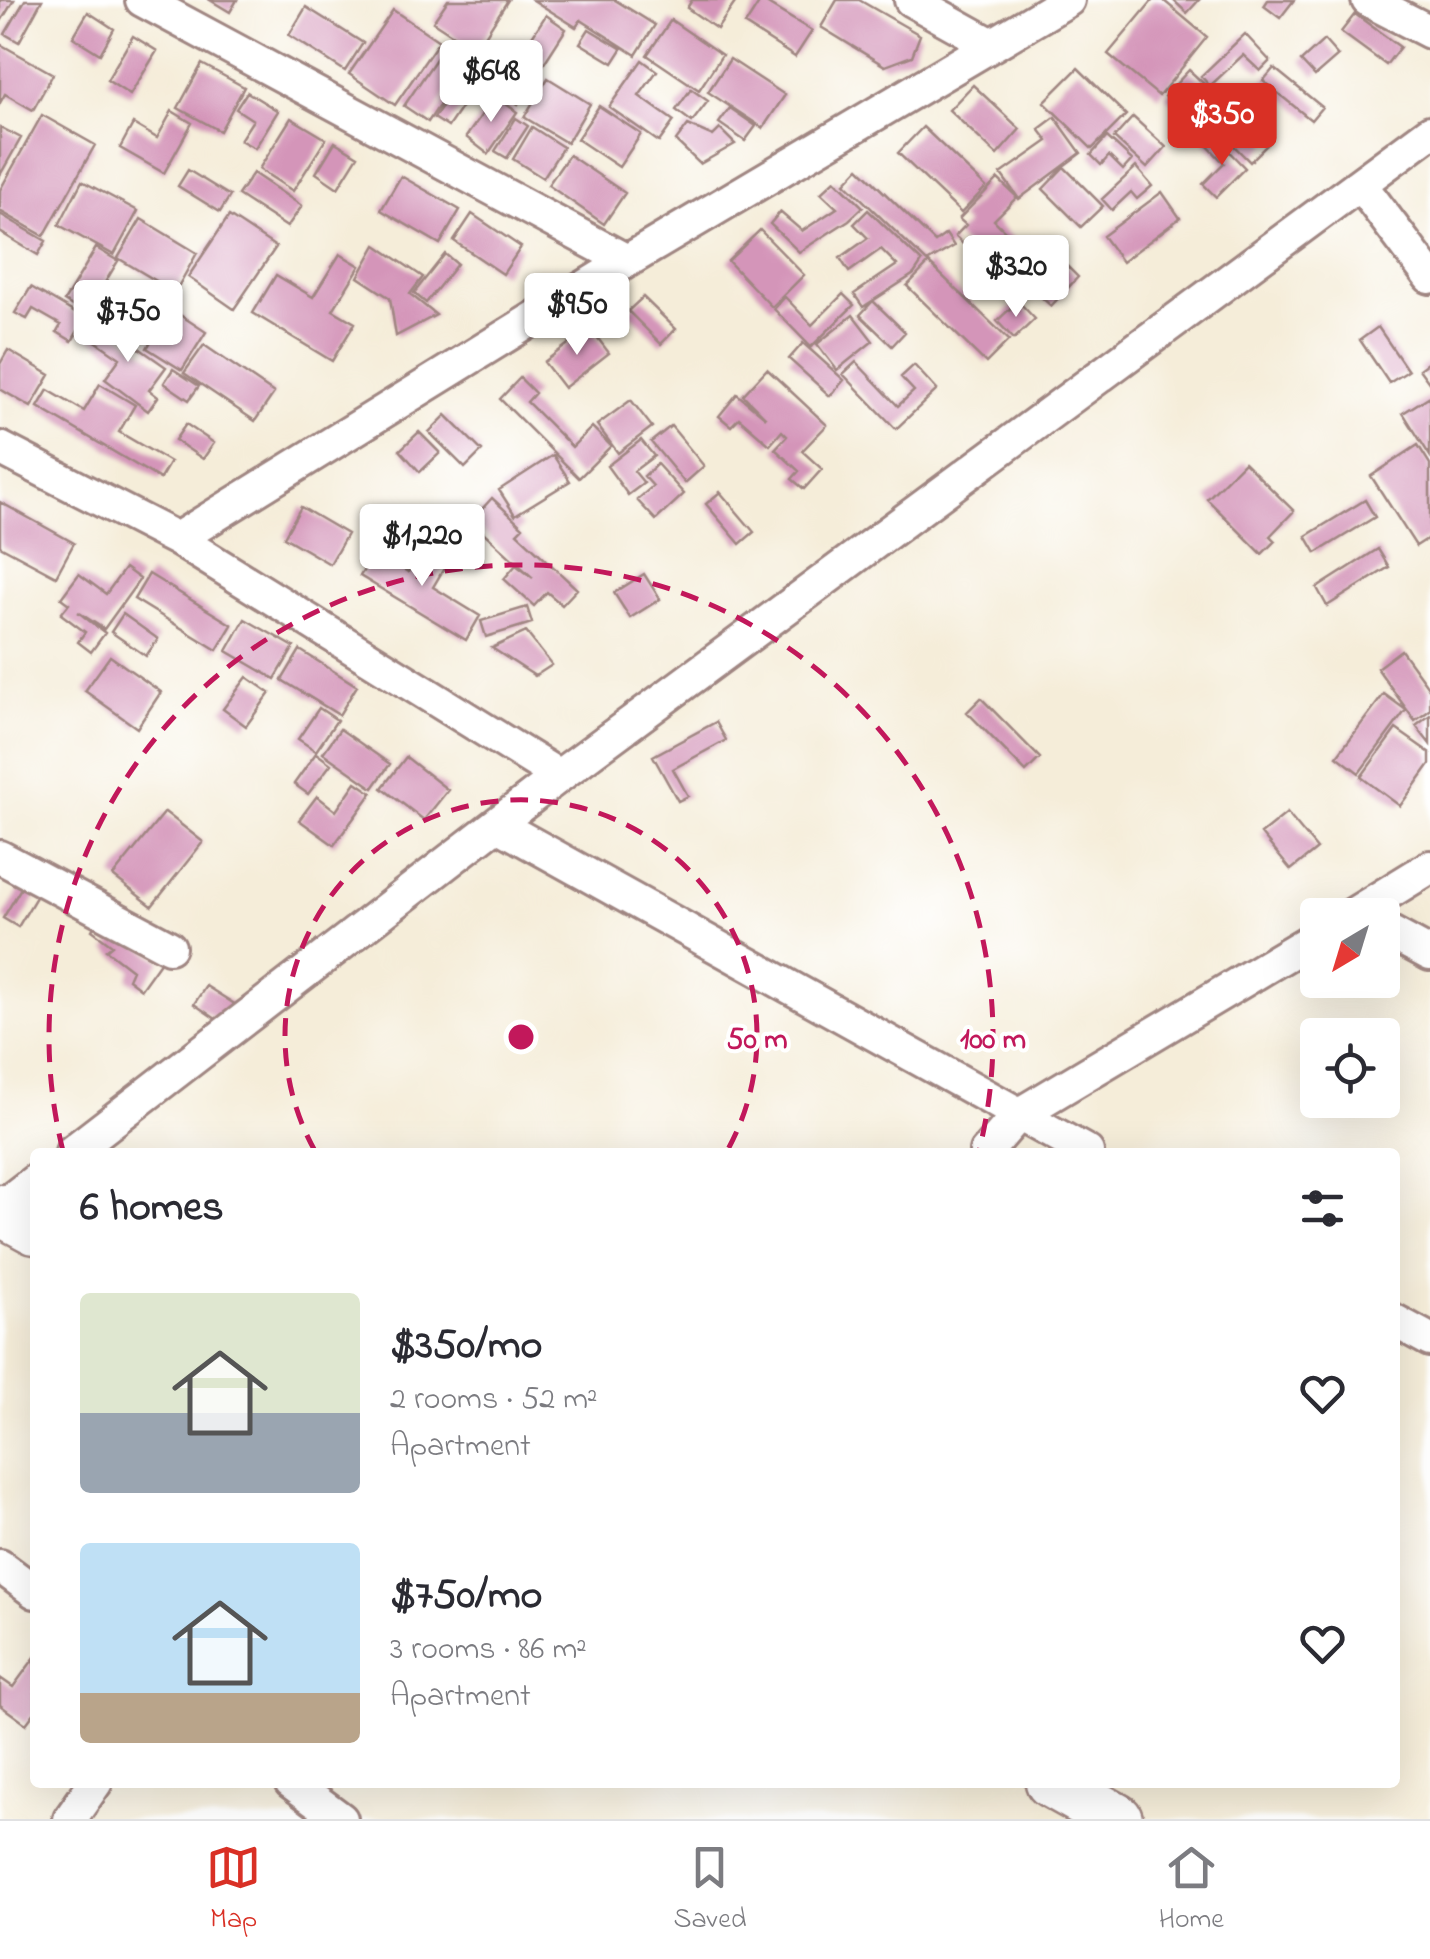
<!DOCTYPE html>
<meta charset="utf-8">
<style>
:root{--surface:#fff;--page:#f2f2f3;--text:#2b2b33;--muted:#7c7c81;--line:#e1e1e2;--accent:#d93025}
body{margin:0;font-family:"Indie Flower",sans-serif;background:var(--page);color:var(--text);height:100vh;display:flex;flex-direction:column;font-size:38px;white-space:nowrap}
*{box-sizing:border-box;margin:0}
p{font-size:32px;color:var(--muted)}
.icon{flex:none;width:55px;height:55px;fill:none;stroke:currentColor;stroke-width:2;stroke-linecap:round;stroke-linejoin:round}
.map{position:relative;flex:1;overflow:hidden}
.side{position:absolute;left:30px;top:1148px;width:1370px;height:640px;display:flex;flex-direction:column;background:var(--surface);border-radius:10px;box-shadow:0 10px 40px #0002}
.side>*{flex:none}
.needle{width:65px;rotate:218deg}
.controls{position:absolute;left:1300px;top:898px;display:grid;gap:20px}
.controls a{display:grid;place-items:center;width:100px;height:100px;border-radius:10px;background:var(--surface);box-shadow:0 10px 40px #0002;font-size:50px}
.price{position:absolute;translate:-50% -85px;padding:0 22px;border-radius:10px;background:#fff;color:#222;font-size:32px;line-height:65px;filter:drop-shadow(0 2px 5px #0008)}
.price::after{content:'';position:absolute;left:50%;top:60px;width:30px;height:22px;margin-left:-15px;background:inherit;clip-path:polygon(0 0,100% 0,50% 100%)}
.price.active{background:var(--accent);color:#fff}
ul{padding:0;list-style:none}
li{display:flex;align-items:center;gap:30px;height:250px;padding:0 50px}
li span{display:grid;place-items:center;flex:none;width:280px;height:200px;border-radius:10px;color:#555}
li>.icon{margin-inline-start:auto}
span .icon{width:120px;height:120px;fill:#fffc;stroke-width:1}
li b{font-size:42px}
h2{display:flex;justify-content:space-between;align-items:center;height:120px;padding:0 50px;font-size:42px}
.tabs{display:flex;justify-content:space-around;align-items:center;height:140px;border-top:2px solid var(--line);background:var(--surface);font-size:28px;color:var(--muted)}
.tabs a{display:grid;justify-items:center;gap:5px}
.tabs .active{color:var(--accent)}
.map>svg:first-child{display:block}
.building{fill:#d495b9}
.lines{fill:none;stroke-linecap:round;stroke-linejoin:round}
.street-casing{stroke:#a08682;stroke-width:38}
.primary-casing{stroke:#a08682;stroke-width:55}
.street{stroke:#fff;stroke-width:32}
.primary{stroke:#fff;stroke-width:50}
.ring{fill:none;stroke:#c2185b;stroke-width:5;stroke-dasharray:18 12}
.centre{fill:#c2185b;stroke:#fff;stroke-width:5}
.ring-label{font-size:30px;text-anchor:middle;font-weight:bold;fill:#c2185b;stroke:#fff;stroke-width:8;stroke-linejoin:round;paint-order:stroke}
</style>
<div class="map">
<svg width="1430" height="1819" viewBox="0 0 1430 1819">
<rect width="100%" height="100%" fill="#fff"/>
<filter id="ink" filterUnits="userSpaceOnUse"><feTurbulence type="fractalNoise" baseFrequency=".01" numOctaves="2"/><feDisplacementMap in="SourceGraphic" scale="20" xChannelSelector="R" yChannelSelector="G"/><feConvolveMatrix kernelMatrix="1 2 1 2 8 2 1 2 1" color-interpolation-filters="sRGB"/></filter>
<filter id="wash" filterUnits="userSpaceOnUse"><feTurbulence type="fractalNoise" baseFrequency=".0048" numOctaves="4" result="noise"/><feDisplacementMap in="SourceGraphic" scale="40" xChannelSelector="R" yChannelSelector="G"/><feGaussianBlur stdDeviation="2.25" result="paint"/><feColorMatrix in="noise" values="0 0 0 0 0 0 0 0 0 0 0 0 0 0 0 0 0 1.4 0 .05"/><feComposite in="paint" operator="in"/></filter>
<g filter="url(#wash)">
<rect width="100%" height="100%" fill="#f5edd9"/>
<g id="blocks">
<path class="building" d="M0,0H14L0,23Z
M25,0H42L19,42L5,34Z
M210,0H237L230,12Z
M448,0H508L476,50L433,22Z
M533,0H615L655,25L636,55L581,20L576,27Z
M692,0H737L717,29L687,8Z
M761,0L812,31L795,57L745,25Z
M837,0H859L920,35L912,56L885,66L821,27Z
M1153,0H1163L1207,37L1159,96L1108,54Z
M1173,0H1199L1187,13Z
M1268,0H1294L1280,18L1264,6Z
M306,7L363,43L345,71L289,35Z
M393,10L439,41L395,105L349,74Z
M88,12L114,29L100,54L73,37Z
M1355,14L1400,47L1386,65L1341,32Z
M546,15L566,29L518,104L497,90Z
M671,20L722,55L699,90L647,55Z
M589,29L622,49L613,63L580,43Z
M1245,34L1270,61L1260,71L1243,55L1210,86L1201,76Z
M133,36L157,51L130,95L107,80Z
M1324,40L1338,56L1315,76L1301,61Z
M0,44L53,74L33,110L5,94L0,103Z
M444,47L468,63L428,122L404,106Z
M730,59L785,95L763,128L708,92Z
M642,60L657,71L639,96L674,121L659,142L609,107Z
M202,64L244,87L220,131L178,108Z
M1078,68L1126,115L1092,149L1044,102Z
M1274,68L1322,107L1311,120L1263,81Z
M1189,70L1227,105L1204,131L1165,96Z
M548,78L590,104L567,143L524,117Z
M459,80L473,90L448,127L434,118Z
M973,85L1020,129L997,155L949,110Z
M691,89L708,101L692,122L676,110Z
M247,92L278,111L255,148L240,140L253,120L236,109Z
M495,96L517,112L488,154L466,137Z
M599,106L641,134L619,167L577,139Z
M730,108L756,126L745,141L719,123Z
M1236,110L1269,143L1250,162L1218,130Z
M172,111L192,123L164,173L120,148L133,124L157,138Z
M42,115L95,145L44,236L0,211V190Z
M1055,117L1081,153L1019,199L1001,174L1048,141L1039,129Z
M1133,117L1166,147L1147,168L1114,138Z
M291,118L326,139L293,191L259,169Z
M516,118L528,126L507,158L495,151Z
M688,125L713,136L720,129L735,144L700,164L676,141Z
M0,127L21,138L0,175Z
M532,127L563,147L543,178L513,159Z
M923,127L986,187L961,213L898,153Z
M1212,134L1245,168L1216,197L1203,184L1224,163L1204,142Z
M1107,137L1132,160L1123,170L1109,156L1101,165L1091,155Z
M335,142L358,156L338,188L316,173Z
M569,155L625,193L604,224L548,185Z
M1064,167L1103,206L1081,227L1043,189Z
M1136,167L1152,186L1137,199L1131,192L1112,210L1102,199Z
M859,168L935,242L946,234L954,246L927,262L845,183Z
M188,170L230,196L220,212L178,186Z
M253,173L302,206L287,227L238,195Z
M401,176L460,210L440,244L381,210Z
M998,179L1017,197L994,220L1027,253L999,280L955,236L966,225L959,219Z
M835,180L863,207L849,220L799,252L770,224L780,212L802,231L837,208L821,193Z
M82,181L138,211L114,255L59,225Z
M1162,192L1180,218L1122,262L1103,236Z
M868,210L922,262L914,274L863,307L854,294L897,265L881,249L849,272L840,258L868,238L854,224Z
M0,214L46,241L38,255L0,232Z
M472,214L521,247L503,274L454,241Z
M229,216L276,247L234,309L188,277Z
M141,219L197,253L175,292L118,258Z
M760,230L804,275L772,307L728,261Z
M376,245L423,277L410,294L436,315L396,336L390,298L358,277Z
M96,248L118,261L86,314L64,301Z
M1028,253L1054,278L1066,265L1078,277L1051,306L1012,270Z
M340,254L360,266L333,310L355,323L332,361L253,313L276,275L313,297Z
M445,254L457,264L426,303L414,293Z
M929,263L1009,340L986,363L907,286Z
M31,287L85,319L72,341L57,332L61,325L33,309L27,319L15,313Z
M843,294L854,305L811,347L774,309L785,297L812,325Z
M643,297L676,329L661,344L628,311Z
M873,301L905,332L892,346L860,315Z
M1018,301L1035,319L1014,339L997,321Z
M171,309L206,332L182,370L147,348Z
M853,315L873,341L837,370L817,344Z
M95,317L166,367L149,390L158,397L148,411L105,379L120,358L84,333Z
M1378,327L1408,371L1389,383L1360,340Z
M590,328L609,353L564,388L544,362Z
M803,343L844,380L830,396L789,359Z
M204,345L274,393L255,421L184,373Z
M8,350L50,375L31,407L0,389V364Z
M1430,361V384L1419,369Z
M856,362L898,406L914,391L901,377L914,365L937,390L896,429L843,374Z
M173,369L199,386L189,400L164,383Z
M767,369L827,425L802,451L822,469L804,489L792,479L799,471L775,449L787,436L782,431L770,445L739,418L731,426L719,416L737,394L766,418L743,395Z
M520,378L535,393L527,402L572,447L592,427L611,446L579,478L500,399Z
M100,384L135,405L119,432L170,462L160,479L38,407L48,390L84,411Z
M1430,396V456L1403,413Z
M631,400L652,427L618,453L597,425Z
M446,415L482,451L465,468L429,432Z
M186,424L214,443L203,459L175,440Z
M671,426L704,466L685,483L651,442Z
M419,432L440,453L420,472L400,450Z
M641,440L654,456L634,471L644,483L628,495L607,466Z
M1418,445L1430,464V537L1416,546L1371,476Z
M553,455L570,481L515,515L499,490Z
M1244,462L1294,511L1270,536L1275,541L1262,554L1207,499Z
M657,464L684,494L656,520L637,500L653,486L644,476Z
M720,492L754,532L740,544L706,504Z
M492,498L523,527L517,533L577,589L562,605L547,592L534,606L504,579L516,565L533,578L471,521Z
M1365,500L1375,517L1316,553L1306,536Z
M0,502L74,543L56,576L0,546Z
M301,507L347,534L330,564L284,537Z
M470,528L479,541L454,558L445,546Z
M424,544L449,560L433,587L480,616L466,640L360,576L375,552L408,572Z
M1378,549L1389,567L1327,606L1317,588Z
M125,568L140,579L104,629L78,612L105,633L91,652L78,642L85,632L61,614L69,604L61,598L79,574L106,594Z
M149,574L232,625L217,650L134,599Z
M644,574L660,599L630,618L614,593Z
M527,607L532,623L486,637L481,621Z
M123,614L158,639L146,656L111,632Z
M245,619L294,647L275,679L227,651Z
M526,632L552,665L535,676L492,648Z
M300,650L357,686L339,715L282,680Z
M1401,650L1430,690V710L1415,721L1377,668Z
M110,656L161,692L137,728L85,691Z
M247,677L270,693L246,726L223,709Z
M1384,694L1406,710L1359,773L1337,756Z
M981,698L1040,758L1026,772L967,712Z
M319,708L337,720L316,751L298,739Z
M1430,715V744L1416,726Z
M716,722L726,740L673,769L688,796L678,801L653,756Z
M340,729L390,764L373,788L323,753Z
M1396,729L1430,753V764L1400,806L1361,777Z
M316,753L331,764L308,794L294,784Z
M406,757L448,790L424,820L382,788Z
M356,782L372,793L334,845L299,820L317,796L336,811Z
M165,812L203,842L152,906L113,876Z
M1287,813L1317,849L1291,870L1261,834Z
M24,883L39,892L18,927L3,918Z
M99,918L161,961L141,989L128,979L132,970L106,950L112,945L92,930Z
M206,986L244,1010L216,1019L194,1004Z
M35,1657V1712L26,1724L0,1705V1678L13,1687Z"/>
</g>
</g>
<g filter="url(#ink)">
<use href="#blocks" fill-opacity="0" stroke="#a08682" stroke-width="2.5"/>
<g class="lines">
<defs>
<path id="street" d="M142,0L627,261
M911,0L992,45
M1368,0L1430,32
M1360,184L1430,277
M0,448L177,539L559,776
M177,539L627,261L1068,0
M498,825L1087,1152
M0,857L169,947
M1352,915L1430,867
M1382,928L1430,954
M72,1152L559,776L1430,132
M986,1152L1018,1115L1318,936
M0,1208L35,1181
M1395,1321L1430,1340
M0,1566L35,1592
M291,1782L341,1819
M70,1819L96,1782"/>
<path id="primary" d="M0,1210L35,1229
M1051,1782L1117,1819"/>
</defs>
<use href="#street" class="street-casing"/>
<use href="#primary" class="primary-casing"/>
<use href="#street" class="street"/>
<use href="#primary" class="primary"/>
</g>
</g>
<g class="ring">
<path d="M315 1151A236 236 0 1 1 727 1151"/>
<path d="M63 1151A472 472 0 1 1 979 1151"/>
</g>
<circle cx="521" cy="1037" r="15" class="centre"/>
<g class="ring-label">
<text x="757" y="1048">50 m</text>
<text x="993" y="1048">100 m</text>
</g>
</svg>
<div class="controls">
<a><svg class="needle" viewBox="-14 -14 28 28"><path d="M0-13l5 13h-10z" fill="#e53935"/><path d="M0 13l5-13h-10z" fill="#7c7c81"/></svg></a>
<a><svg class="icon" aria-label="locate" viewBox="0 0 24 24"><circle cx="12" cy="12" r="6"/><path d="M12 2v4M12 18v4M2 12h4M18 12h4"/></svg></a>
</div>
<b class="price" style="left:491px;top:125px">$648</b>
<b class="price active" style="left:1222px;top:168px">$350</b>
<b class="price" style="left:1016px;top:320px">$320</b>
<b class="price" style="left:577px;top:358px">$950</b>
<b class="price" style="left:128px;top:365px">$750</b>
<b class="price" style="left:422px;top:589px">$1,220</b>
<section class="side">
<h2>6 homes<svg class="icon" aria-label="filters" viewBox="0 0 24 24"><path d="M4 7h16M4 17h16"/><circle cx="9" cy="7" r="2"/><circle cx="15" cy="17" r="2"/></svg></h2>
<ul>
<li><span style="background:linear-gradient(#dfe7d0 60%,#9aa5b1 0)"><svg class="icon" aria-label="home" viewBox="0 0 24 24"><path d="M3 11l9-7 9 7M6 9v11h12V9"/></svg></span><div><b>$350/mo</b><p>2 rooms · 52 m²</p><p>Apartment</p></div><svg class="icon" aria-label="heart" viewBox="0 0 24 24"><path d="M12 20l-8-8c-3-5 5-10 8-4 3-6 11-1 8 4z"/></svg></li>
<li><span style="background:linear-gradient(#bfe0f5 75%,#b9a48a 0)"><svg class="icon" aria-label="home" viewBox="0 0 24 24"><path d="M3 11l9-7 9 7M6 9v11h12V9"/></svg></span><div><b>$750/mo</b><p>3 rooms · 86 m²</p><p>Apartment</p></div><svg class="icon" aria-label="heart" viewBox="0 0 24 24"><path d="M12 20l-8-8c-3-5 5-10 8-4 3-6 11-1 8 4z"/></svg></li>
</ul>
</section>
</div>
<nav class="tabs">
<a class="active"><svg class="icon" aria-label="map" viewBox="0 0 24 24"><path d="M3 6l6-2 6 2 6-2v14l-6 2-6-2-6 2zM9 4v14M15 6v14"/></svg>Map</a>
<a><svg class="icon" aria-label="saved" viewBox="0 0 24 24"><path d="M7 4h10v16l-5-4-5 4z"/></svg>Saved</a>
<a><svg class="icon" aria-label="home" viewBox="0 0 24 24"><path d="M3 11l9-7 9 7M6 9v11h12V9"/></svg>Home</a>
</nav>
